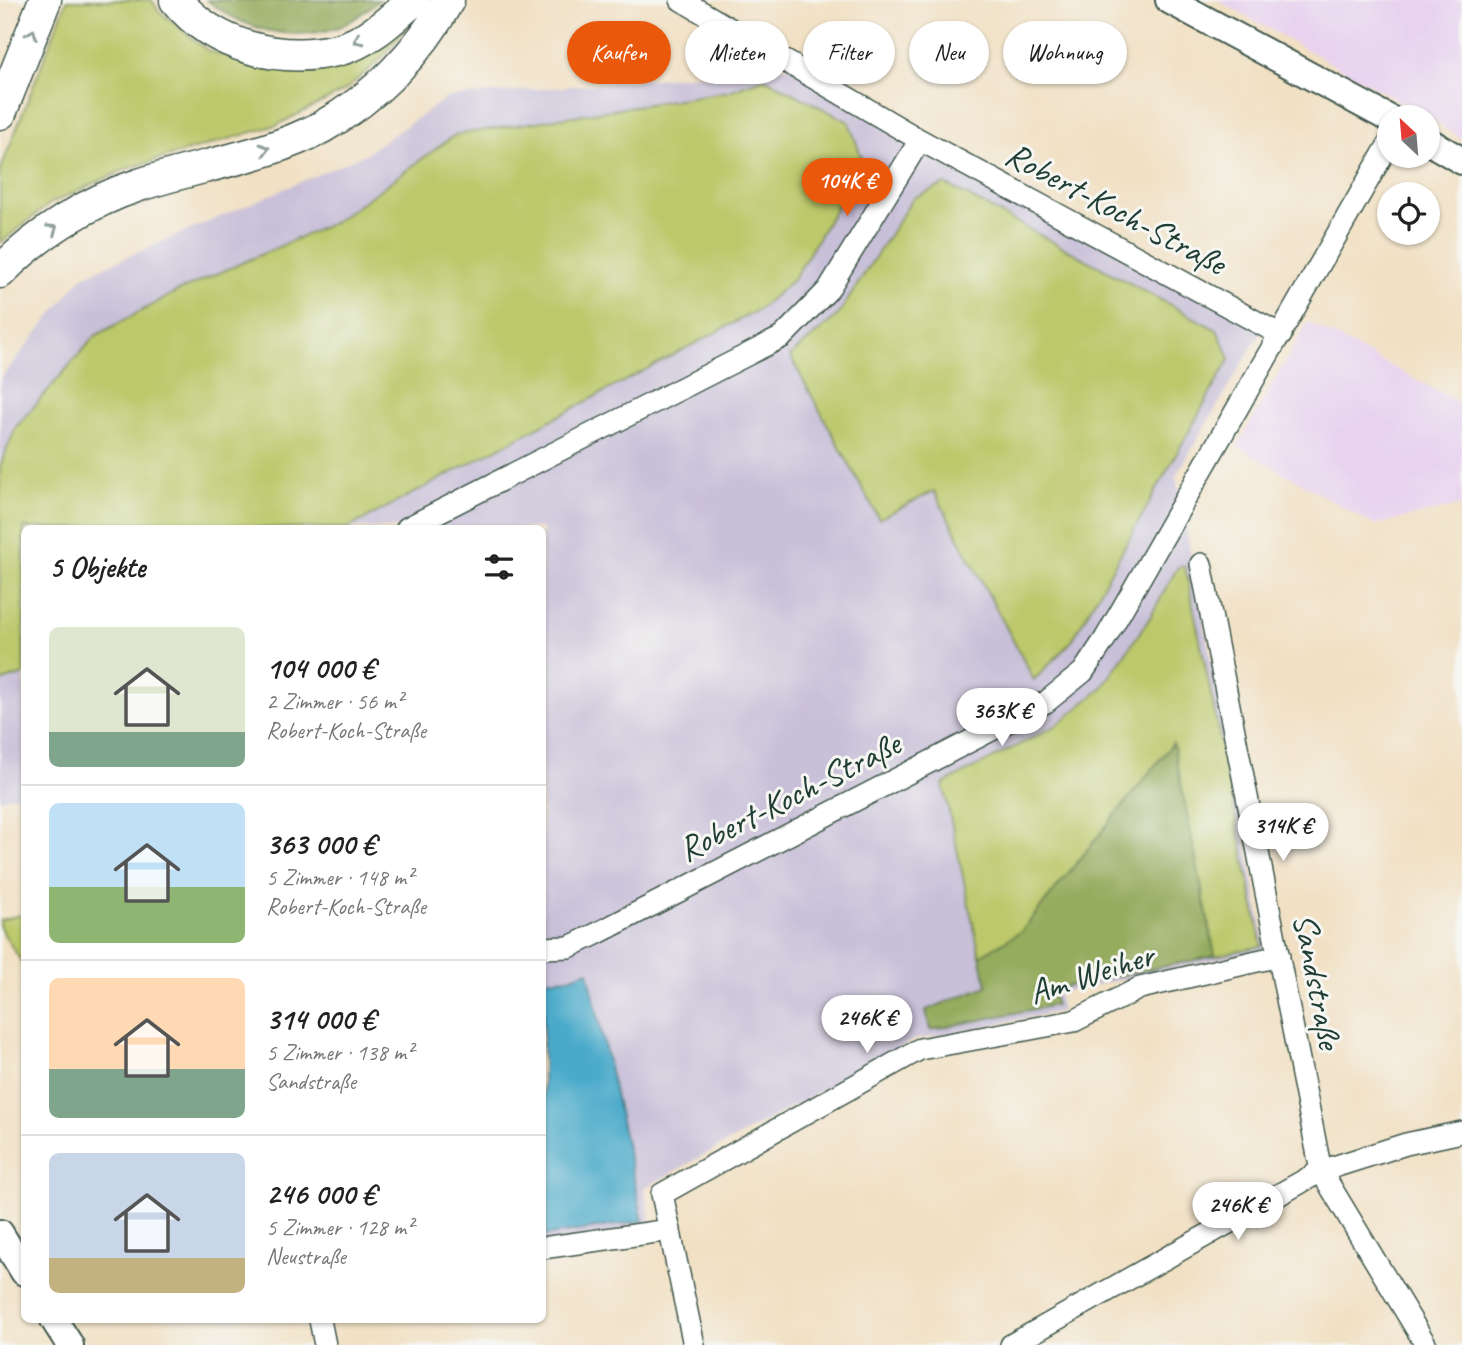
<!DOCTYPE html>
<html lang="de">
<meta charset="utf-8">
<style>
:root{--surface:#fff;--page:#f2f2f2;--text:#222;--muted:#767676;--line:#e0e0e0;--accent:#ea580c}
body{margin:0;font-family:Caveat,sans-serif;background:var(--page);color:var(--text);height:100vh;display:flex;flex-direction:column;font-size:26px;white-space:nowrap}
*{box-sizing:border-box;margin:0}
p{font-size:23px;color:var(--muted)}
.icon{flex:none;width:38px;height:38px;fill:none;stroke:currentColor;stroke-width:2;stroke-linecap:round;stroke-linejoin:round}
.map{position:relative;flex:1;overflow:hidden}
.side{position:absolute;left:21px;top:525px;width:525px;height:798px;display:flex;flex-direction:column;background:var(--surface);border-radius:10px;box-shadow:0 2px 5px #0004}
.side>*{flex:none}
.banner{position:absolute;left:567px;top:21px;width:665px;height:63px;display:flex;gap:14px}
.needle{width:46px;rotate:334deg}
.controls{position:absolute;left:1377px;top:105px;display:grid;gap:14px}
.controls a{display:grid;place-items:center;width:63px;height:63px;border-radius:50%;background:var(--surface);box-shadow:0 2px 5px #0004;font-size:35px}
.price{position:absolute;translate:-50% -60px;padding:0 16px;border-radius:24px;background:#fff;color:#222;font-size:23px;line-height:46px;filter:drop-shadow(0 2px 4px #0008)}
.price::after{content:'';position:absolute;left:50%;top:42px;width:21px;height:16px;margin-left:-10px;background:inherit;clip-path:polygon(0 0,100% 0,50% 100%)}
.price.on{background:var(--accent);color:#fff}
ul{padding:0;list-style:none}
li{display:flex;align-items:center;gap:21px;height:175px;padding:0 28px}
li+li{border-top:2px solid var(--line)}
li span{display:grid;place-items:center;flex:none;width:196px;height:140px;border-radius:10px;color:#555}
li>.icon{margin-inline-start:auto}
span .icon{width:84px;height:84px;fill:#fffc;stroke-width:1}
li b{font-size:30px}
h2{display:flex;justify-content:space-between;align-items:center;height:84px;padding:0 28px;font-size:30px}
.pill{padding:0 24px;border-radius:32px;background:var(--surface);box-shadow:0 2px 5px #0004;font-size:24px;line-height:63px}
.pill.on{background:var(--accent);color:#fff}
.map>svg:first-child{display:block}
.built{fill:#e7d2ef}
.industrial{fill:#c8bfd8}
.green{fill:#bcc86a;stroke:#6e824f;stroke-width:2}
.forest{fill:#95ac5e;stroke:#5a7449;stroke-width:2}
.water{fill:#4baaca;stroke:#35747f;stroke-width:2}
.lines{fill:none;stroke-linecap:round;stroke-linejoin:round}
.minor-casing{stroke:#3e5549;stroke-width:24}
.major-casing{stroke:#3e5549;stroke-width:30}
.highway-casing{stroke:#3e5549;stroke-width:35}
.minor{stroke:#fff;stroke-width:21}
.major{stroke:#fff;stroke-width:26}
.highway{stroke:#fff;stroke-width:32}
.oneway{stroke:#8f9e9a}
.labels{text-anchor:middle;stroke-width:6;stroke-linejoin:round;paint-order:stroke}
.street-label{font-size:35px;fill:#1f3d34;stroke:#f6f6f2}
</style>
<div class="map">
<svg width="1462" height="1345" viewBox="0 0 1462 1345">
<rect width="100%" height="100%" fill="#f6f6f2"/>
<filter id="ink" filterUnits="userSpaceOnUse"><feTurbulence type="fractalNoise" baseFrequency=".0143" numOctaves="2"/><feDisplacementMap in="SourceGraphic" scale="14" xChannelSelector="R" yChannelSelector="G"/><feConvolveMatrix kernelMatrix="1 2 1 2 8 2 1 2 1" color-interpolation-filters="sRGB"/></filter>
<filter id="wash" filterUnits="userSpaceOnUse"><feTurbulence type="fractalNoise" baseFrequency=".00686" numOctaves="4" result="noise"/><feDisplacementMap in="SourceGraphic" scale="28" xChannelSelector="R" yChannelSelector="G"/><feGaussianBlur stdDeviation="1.57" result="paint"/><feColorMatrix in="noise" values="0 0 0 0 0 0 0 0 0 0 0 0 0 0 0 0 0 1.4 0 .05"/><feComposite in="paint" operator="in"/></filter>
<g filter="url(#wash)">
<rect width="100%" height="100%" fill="#f1e0c3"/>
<path class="built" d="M1217,0H1462V139L1428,117Z
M1308,322L1462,404V505L1374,525L1237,446Z"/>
<path class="industrial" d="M790,67L1269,318L1176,476L1266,949L1058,993L1062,1011L914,1040L644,1188L652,1228L543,1244L542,528H24V793L0,799V379L83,276L365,154L448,97Z"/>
<path class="green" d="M67,0H152L158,10L207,50L270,70L332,63L408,26L382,58L344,91L277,125L126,169L51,203L0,243V171Z
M764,78L849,122L863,162L794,279L758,310L348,528H24V674L0,682V466L16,427L95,336L176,292L335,222L455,135L729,91Z
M945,184L1217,330L1230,358L1072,641L1034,680L934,491L879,519L790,356L838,315L913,198Z
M1185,566L1262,946L1215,956L1173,744L1022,931L980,956L943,784L1057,725L1101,689L1149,619L1178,567Z
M24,914V966L0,928V920Z"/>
<path class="forest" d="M207,0H380C368,8 353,22 339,27C292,43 244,30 207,0Z
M1173,743L1215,956L1053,989L1055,1005L930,1030L926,1010L987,986L980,956L1022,931Z"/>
<path class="water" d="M588,971L643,1221L543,1236V980L569,978Z"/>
</g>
<g filter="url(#ink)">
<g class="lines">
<defs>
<path id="minor" d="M681,0L920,140
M407,528L782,337L828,290L920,140L1281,335
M1201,564L1321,1171L1426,1345
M542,948L569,947L596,934L1046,702L1083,672L1105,639L1390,142
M542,1248L670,1230
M320,1320L325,1345
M694,1345L662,1194L920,1049L1074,1021L1140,988L1279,956
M1011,1345L1321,1171L1406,1144L1462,1132"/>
<path id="major" d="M1169,0L1390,119
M1428,141L1462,161
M0,1233L24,1272
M54,1320L70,1345"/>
<path id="highway" d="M176,0C214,47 280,63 337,50C367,43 391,20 413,0
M0,113L45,0
M0,272C37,234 89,201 139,185C199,165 266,157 322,127C374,98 419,53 448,0"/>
</defs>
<use href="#minor" class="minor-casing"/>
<use href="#major" class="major-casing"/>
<use href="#highway" class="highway-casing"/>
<use href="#minor" class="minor"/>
<use href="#major" class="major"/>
<use href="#highway" class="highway"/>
</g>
<defs><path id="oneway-chevron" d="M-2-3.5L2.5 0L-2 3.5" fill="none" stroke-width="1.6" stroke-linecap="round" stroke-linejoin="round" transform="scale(1.75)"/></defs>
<g class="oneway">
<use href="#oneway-chevron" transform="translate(32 34) rotate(-68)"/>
<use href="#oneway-chevron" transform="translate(358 40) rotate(154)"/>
<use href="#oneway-chevron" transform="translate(265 149) rotate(-17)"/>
<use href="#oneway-chevron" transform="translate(53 229) rotate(-35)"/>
</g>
</g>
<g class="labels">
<g class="street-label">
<text transform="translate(1116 208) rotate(28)" y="12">Robert-Koch-Straße</text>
<text transform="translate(789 796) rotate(-27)" y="12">Robert-Koch-Straße</text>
<text transform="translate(1091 973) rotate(-18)" y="12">Am Weiher</text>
<text transform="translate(1318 981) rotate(79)" y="12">Sandstraße</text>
</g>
</g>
</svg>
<div class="controls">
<a><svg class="needle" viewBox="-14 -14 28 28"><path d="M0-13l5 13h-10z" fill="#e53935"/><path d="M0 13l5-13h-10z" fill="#767676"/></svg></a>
<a><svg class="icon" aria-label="locate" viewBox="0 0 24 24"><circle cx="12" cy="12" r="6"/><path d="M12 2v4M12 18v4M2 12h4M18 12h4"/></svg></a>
</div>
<b class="price on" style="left:847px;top:218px">104K €</b>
<b class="price" style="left:1002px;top:748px">363K €</b>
<b class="price" style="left:1283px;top:863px">314K €</b>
<b class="price" style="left:867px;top:1055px">246K €</b>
<b class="price" style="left:1238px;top:1242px">246K €</b>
<div class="banner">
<a class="pill on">Kaufen</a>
<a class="pill">Mieten</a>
<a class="pill">Filter</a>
<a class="pill">Neu</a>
<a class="pill">Wohnung</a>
</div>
<section class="side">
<h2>5 Objekte<svg class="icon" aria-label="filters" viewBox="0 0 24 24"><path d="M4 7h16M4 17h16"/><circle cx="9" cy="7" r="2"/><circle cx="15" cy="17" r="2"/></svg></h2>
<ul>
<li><span style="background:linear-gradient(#dfe7d0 75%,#7fa58c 0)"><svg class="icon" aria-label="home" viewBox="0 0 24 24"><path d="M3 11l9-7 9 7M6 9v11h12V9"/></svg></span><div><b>104 000 €</b><p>2 Zimmer · 56 m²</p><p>Robert-Koch-Straße</p></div></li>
<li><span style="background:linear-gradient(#bfe0f5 60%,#8fb573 0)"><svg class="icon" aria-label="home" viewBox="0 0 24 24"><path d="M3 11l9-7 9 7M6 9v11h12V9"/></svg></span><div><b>363 000 €</b><p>5 Zimmer · 148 m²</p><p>Robert-Koch-Straße</p></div></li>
<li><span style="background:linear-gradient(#ffd9b3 65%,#7fa58c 0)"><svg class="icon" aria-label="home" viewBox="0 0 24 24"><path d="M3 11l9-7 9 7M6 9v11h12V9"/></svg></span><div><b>314 000 €</b><p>5 Zimmer · 138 m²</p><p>Sandstraße</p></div></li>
<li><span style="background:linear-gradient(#c9d6e8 75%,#c2b280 0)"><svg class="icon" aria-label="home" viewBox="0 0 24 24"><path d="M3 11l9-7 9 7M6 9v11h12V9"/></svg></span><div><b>246 000 €</b><p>5 Zimmer · 128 m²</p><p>Neustraße</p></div></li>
</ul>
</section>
</div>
